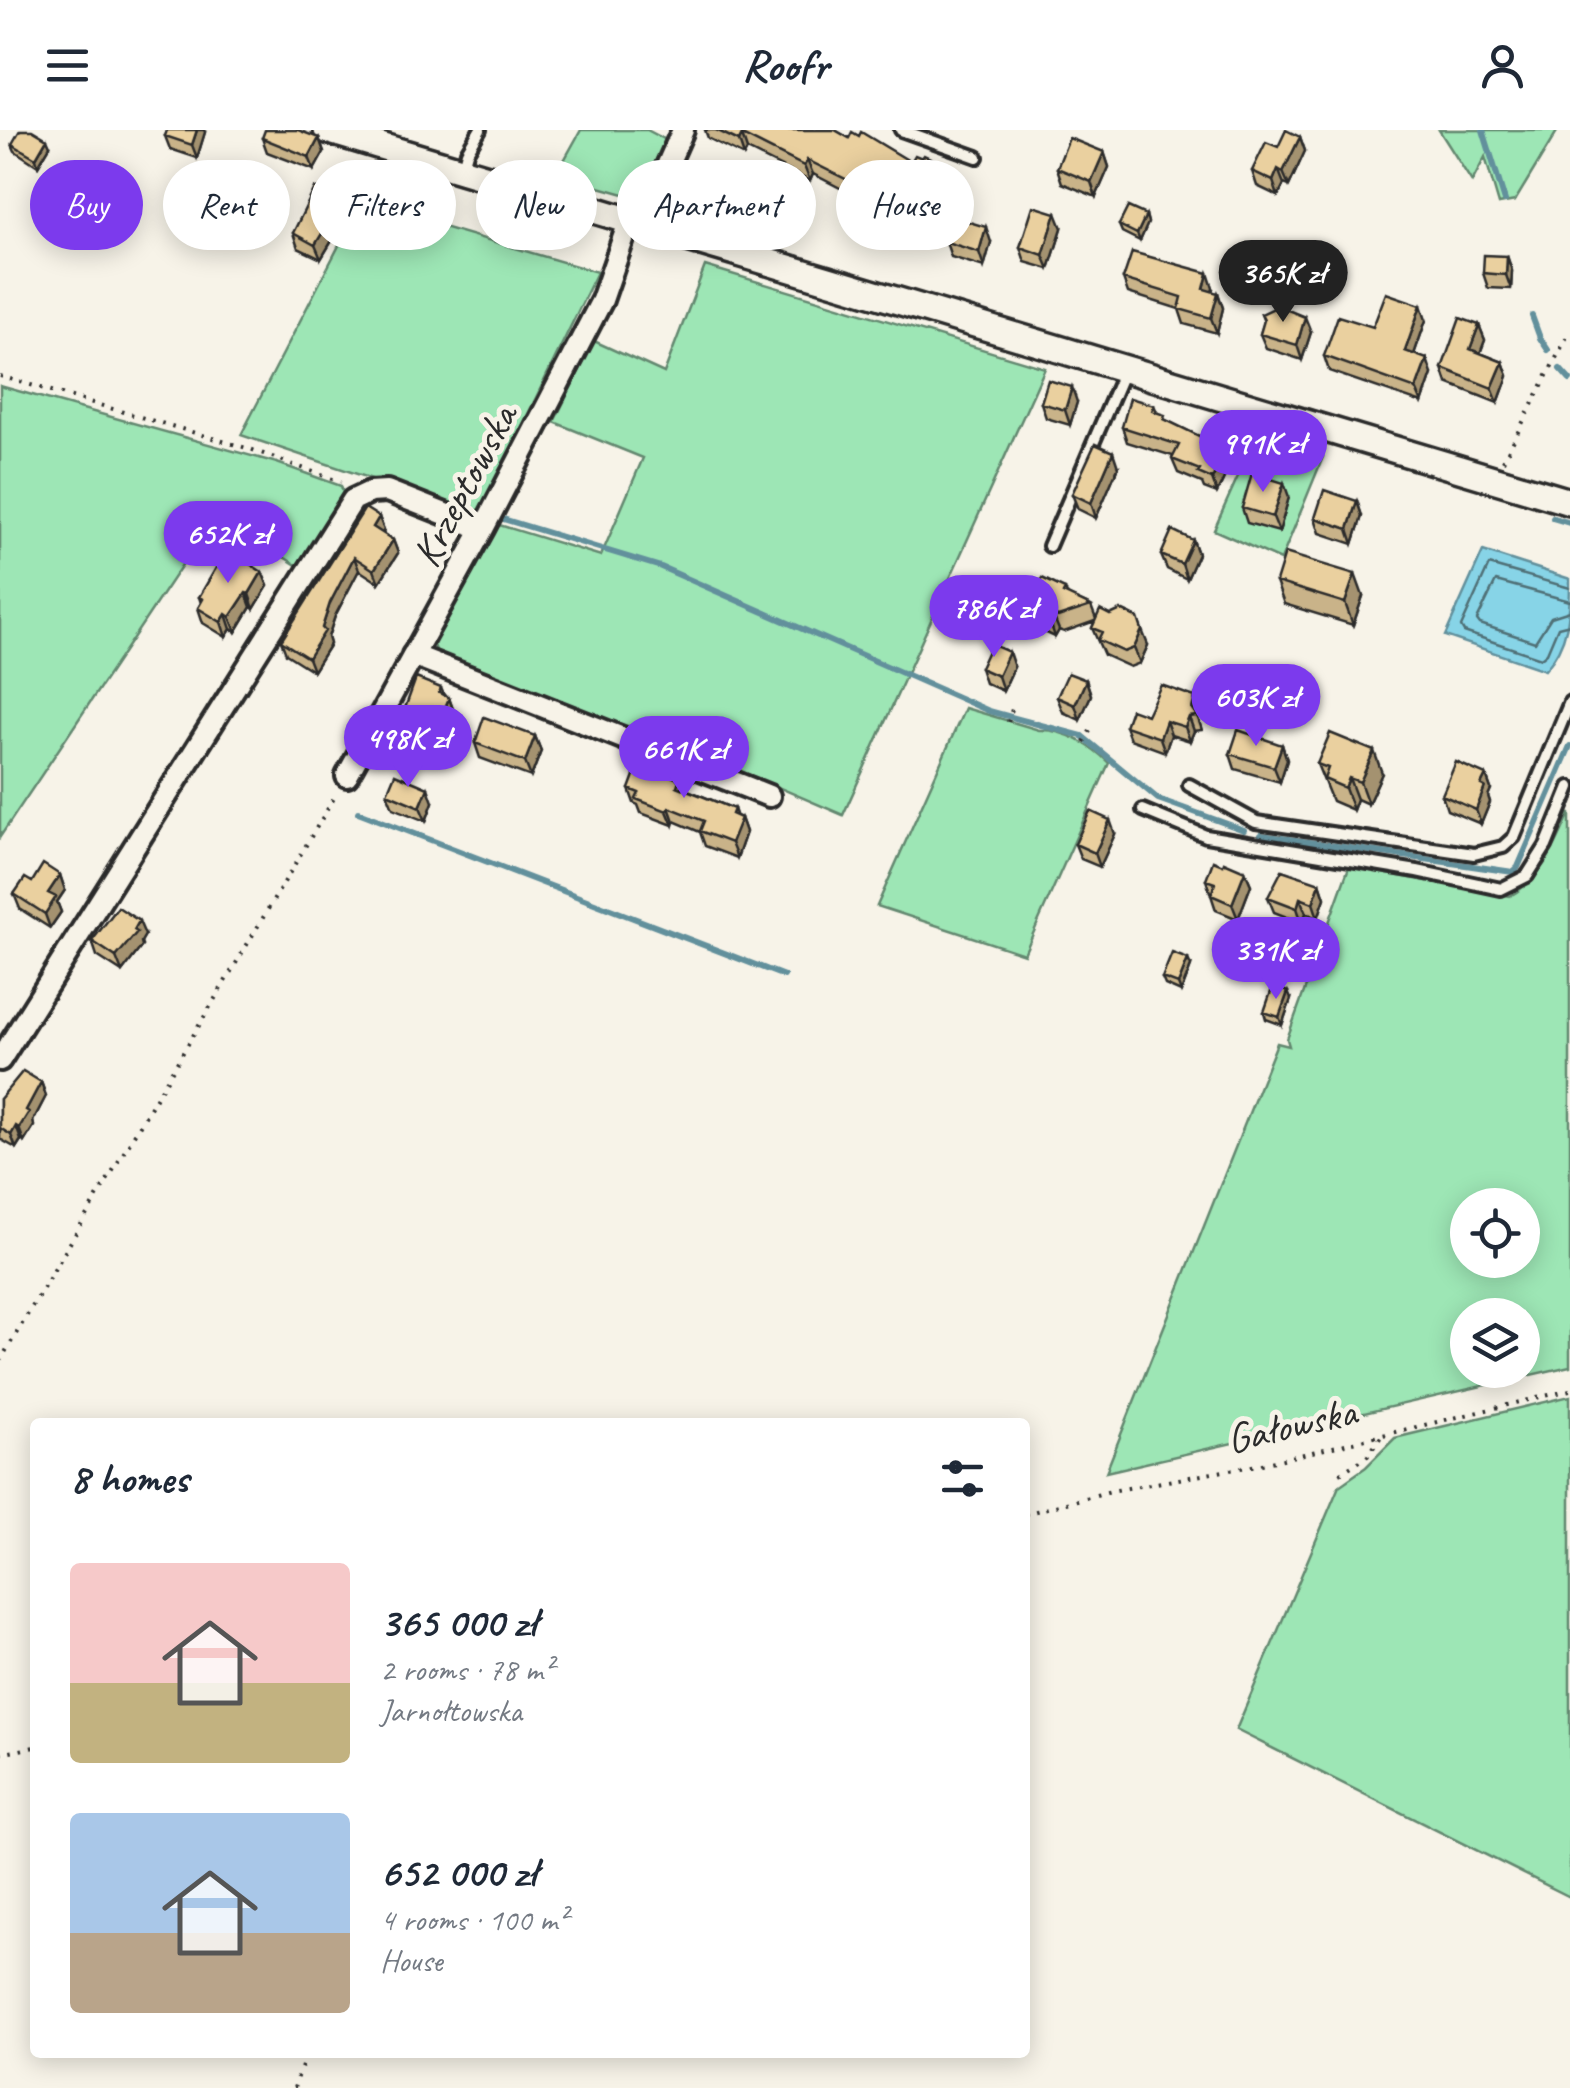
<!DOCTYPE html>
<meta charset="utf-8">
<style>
:root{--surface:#fff;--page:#f6f6f7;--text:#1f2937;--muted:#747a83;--accent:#7c3aed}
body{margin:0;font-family:Caveat,sans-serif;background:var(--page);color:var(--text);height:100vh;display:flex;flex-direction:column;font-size:38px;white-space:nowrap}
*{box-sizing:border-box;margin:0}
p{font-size:32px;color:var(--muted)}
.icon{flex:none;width:55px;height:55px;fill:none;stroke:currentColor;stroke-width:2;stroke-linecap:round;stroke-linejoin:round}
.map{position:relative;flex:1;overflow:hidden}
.drawer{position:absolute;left:30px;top:1288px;width:1000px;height:640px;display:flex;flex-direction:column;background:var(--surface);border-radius:10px;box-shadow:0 5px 25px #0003}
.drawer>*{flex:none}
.banner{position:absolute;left:30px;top:30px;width:1000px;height:90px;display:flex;gap:20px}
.fabs{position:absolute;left:1450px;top:1058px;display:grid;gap:20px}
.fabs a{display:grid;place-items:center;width:90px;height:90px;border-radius:50%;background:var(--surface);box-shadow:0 5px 25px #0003;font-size:50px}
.price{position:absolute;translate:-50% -85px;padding:0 22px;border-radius:35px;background:var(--accent);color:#fff;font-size:32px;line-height:65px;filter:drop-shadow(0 2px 5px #0008)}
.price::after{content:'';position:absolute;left:50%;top:60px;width:30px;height:22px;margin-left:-15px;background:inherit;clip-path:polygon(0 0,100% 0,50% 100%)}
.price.current{background:#222;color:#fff}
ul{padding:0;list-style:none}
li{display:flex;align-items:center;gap:30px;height:250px;padding:0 40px}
li span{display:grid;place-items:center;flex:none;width:280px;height:200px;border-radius:10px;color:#555}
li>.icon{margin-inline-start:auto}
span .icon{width:120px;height:120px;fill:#fffc;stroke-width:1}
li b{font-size:42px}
h2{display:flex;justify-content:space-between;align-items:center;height:120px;padding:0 40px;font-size:42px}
.chip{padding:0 35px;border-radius:45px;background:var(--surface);box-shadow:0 5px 25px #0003;font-size:35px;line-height:90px}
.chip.current{background:var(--accent);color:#fff}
header{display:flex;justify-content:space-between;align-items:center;height:130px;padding:0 40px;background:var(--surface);font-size:45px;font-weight:700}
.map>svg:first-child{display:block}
.green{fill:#9de6b5;stroke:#648870;stroke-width:2.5;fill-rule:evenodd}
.water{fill:#87d4e7;stroke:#62909c;stroke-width:2.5}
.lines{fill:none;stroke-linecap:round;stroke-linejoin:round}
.shore{stroke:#506f76;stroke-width:2.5}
.stream{stroke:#62909c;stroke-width:6}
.service-casing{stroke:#2b2b2b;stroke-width:18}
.minor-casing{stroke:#2b2b2b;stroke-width:28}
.tertiary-casing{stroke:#2b2b2b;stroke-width:32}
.path{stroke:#2b2b2b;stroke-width:4;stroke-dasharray:2.5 8;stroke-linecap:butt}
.service{stroke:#f7f3e8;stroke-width:10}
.minor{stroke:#f7f3e8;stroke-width:20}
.tertiary{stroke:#f7f3e8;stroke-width:25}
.wall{fill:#c9b389;stroke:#2b2b2b;stroke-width:2.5}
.shaded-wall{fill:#a4926f;stroke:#2b2b2b;stroke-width:2.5}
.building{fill:#ead09f;stroke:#2b2b2b;stroke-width:2.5}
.labels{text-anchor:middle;stroke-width:10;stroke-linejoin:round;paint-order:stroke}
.street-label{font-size:42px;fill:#2b2b2b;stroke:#f7f3e8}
</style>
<header><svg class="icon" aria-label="menu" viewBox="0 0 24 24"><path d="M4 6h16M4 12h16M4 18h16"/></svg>Roofr<svg class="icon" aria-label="person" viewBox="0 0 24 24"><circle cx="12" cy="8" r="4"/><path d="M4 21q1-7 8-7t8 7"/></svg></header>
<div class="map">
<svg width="1570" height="1958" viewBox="0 0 1570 1958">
<rect width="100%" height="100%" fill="#f7f3e8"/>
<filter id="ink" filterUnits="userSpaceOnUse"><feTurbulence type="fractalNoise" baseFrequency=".01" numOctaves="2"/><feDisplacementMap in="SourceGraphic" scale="20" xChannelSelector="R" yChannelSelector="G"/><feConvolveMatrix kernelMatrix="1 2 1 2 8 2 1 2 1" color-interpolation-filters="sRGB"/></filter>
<g filter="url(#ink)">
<path class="green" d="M581,0H647L666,10L638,68L556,45Z
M1439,0H1558L1515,71L1499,74L1485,27L1472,52Z
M361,73L597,142L479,385L241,305Z
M705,136L1045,238L843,685L680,615L682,602L659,595L649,610L438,526L434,515V500L496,394L601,426L643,328L554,292L594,211L664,243Z
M0,256L277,333L341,356L344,366L298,436L216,384L0,707Z
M1256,306L1323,327L1281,430L1214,400Z
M965,578L1039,600C1065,599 1092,616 1109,633L1024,824L877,776Z
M1570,683V1236L1106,1342L1277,913L1289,916L1287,909L1349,737L1510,766C1544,746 1555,717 1570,683ZM1468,1075H1522V1130H1468ZM1468,1185H1522V1240H1468Z
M1570,1266V1767L1236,1600L1339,1356L1366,1337L1395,1308Z"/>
<path class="water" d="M1483,421L1570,449C1570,484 1569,513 1545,540L1445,506Z"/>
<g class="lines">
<path class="shore" d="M1570,458L1489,435L1461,497L1464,502L1541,528L1547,523L1558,497L1570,494
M1570,471L1496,451L1477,490L1480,494L1535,512L1551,487L1570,481"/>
<path class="stream" d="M1483,0L1505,71
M1532,186L1540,208L1548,220
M1560,239L1570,250
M1553,388L1570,393
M503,389L661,437L989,581L1082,606L1158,669L1244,700
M358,682L784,846
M1261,705L1513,742L1518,737L1570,616"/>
<defs>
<path id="service" d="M901,0L977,27
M462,40L467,22L480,0
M1049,416L1124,241
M1189,655L1256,692L1474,724L1503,717L1514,707L1570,572
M1143,680L1206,706L1417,741L1501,759L1527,746L1546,716L1570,657"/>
<path id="minor" d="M641,95L683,0
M413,525L769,666
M347,646L483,399L602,170L629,92
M0,930L353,370L370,362L387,361L483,399"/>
<path id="tertiary" d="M327,0L1570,372"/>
</defs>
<use href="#service" class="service-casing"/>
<use href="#minor" class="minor-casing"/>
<use href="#tertiary" class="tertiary-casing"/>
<path class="path" d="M0,246L250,319L341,352
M1503,331L1570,201
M1008,592L1012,579
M1084,612L1090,601
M0,1231L337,663
M1340,1343L1367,1327L1382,1305
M1025,1384L1111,1361L1258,1335L1570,1260
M0,1624L35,1617
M294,1958L307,1922"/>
<use href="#service" class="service"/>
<use href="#minor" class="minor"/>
<use href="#tertiary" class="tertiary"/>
</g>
<path class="wall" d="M705,0H835L849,8L911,32L922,28L945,35L957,57L937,97L877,68L873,75L813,44L810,51L747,20L744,26L708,8Z
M205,2L197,28L170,19L165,6Z
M1300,7L1305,21L1289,56L1284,54L1278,66L1257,56L1252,41L1278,17Z
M262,8H319L324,22L314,40L267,22Z
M12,14L50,16L38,36L15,21Z
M1104,22L1109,37L1096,67L1062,53L1057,38Z
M261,50L263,58L256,72L251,69L241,86L226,77L224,70Z
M337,81L334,85L339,99L321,129L298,118L293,103Z
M1146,85L1148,93L1140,111L1122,102L1119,95Z
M1062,98L1049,139L1025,132L1020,117Z
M946,112H991L984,137L951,127Z
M1507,126L1512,141L1511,159L1488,158L1483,143Z
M1295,146L1283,172L1262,162L1257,147Z
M1123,149L1213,158L1212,162L1218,163L1223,178L1217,203L1184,194L1179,179L1128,163Z
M1261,184L1311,202L1302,230L1266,218L1260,204L1264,192Z
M1426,190L1414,224L1432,244L1422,273L1329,241L1324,226L1373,197Z
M1479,195L1485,210L1480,223L1503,232L1508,246L1498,273L1447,253L1442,238Z
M1077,272L1070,295L1046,288L1041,273Z
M1154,275L1157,282L1167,291L1226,319L1231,333L1217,363L1204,358L1202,353L1178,343L1172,329L1173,326L1127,312L1122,297Z
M1118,337L1096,388L1078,379L1072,364Z
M1289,367L1279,402L1247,393L1242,378Z
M1357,371L1362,386L1353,414L1320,403L1315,388Z
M379,387L384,400L382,403L393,410L398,423L379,453L359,440L335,486L328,507L330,514L313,541L286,524L281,511Z
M1193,410L1198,424L1187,449L1167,439L1161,425Z
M262,442L268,456L254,479L251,477L236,502L231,499L226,507L203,493L198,478L201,473L199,467Z
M1276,452L1363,466L1353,495L1284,474Z
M1038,455L1065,459L1068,466L1091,476L1096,489L1148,515L1140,533L1130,537L1104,525L1092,498L1095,491L1064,502L1059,500L1055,507L1032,496L1028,486L1023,484L1018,469Z
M1014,537L1003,561L985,553L980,538Z
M1086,550L1091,565L1080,590L1063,582L1057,567Z
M441,558L444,565L449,568L454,582L447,602L437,597L434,604L409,595L404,581Z
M1200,581L1198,588L1202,600L1194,601L1190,611L1171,605L1165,622L1130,609L1125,596L1147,585Z
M535,606L541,621L531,647L480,628L475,613Z
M1282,615L1287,630L1280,652L1235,639L1230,624Z
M676,632L681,646L680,650L683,658L734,679L736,686L741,688L746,702L737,728L705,716L700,702L674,691L673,695L641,683L638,675L634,673L629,659L657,641Z
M1317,634L1382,643L1368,674L1357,669L1353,680L1332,671Z
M1486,645L1491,659L1488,666L1490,672L1481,694L1447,680L1442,665Z
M387,663L433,672L426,691L393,678Z
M1115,704L1100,737L1081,729L1075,714Z
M1245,741L1251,755L1238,789L1216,780L1206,750Z
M60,745L65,760L57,772L61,782L50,798L20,779L14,764L32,752Z
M1320,753L1325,768L1318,788L1306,783L1302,793L1274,782L1268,767Z
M145,805L141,812L142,816L122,842L97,826L92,811Z
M1191,836L1181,862L1165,855L1162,848Z
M1291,869L1282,895L1266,889L1264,882Z
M41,952L46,966L33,991L34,996L24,1012L21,1010L16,1018L0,1009V969Z"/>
<path class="shaded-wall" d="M197,0H204L205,2L197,28L192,15Z
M742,5L747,20L744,26L739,11Z
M1300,7L1305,21L1289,56L1283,42Z
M319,8L324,22L314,40L309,27Z
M47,9L50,16L38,36L36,28Z
M1104,22L1109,37L1096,67L1091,52Z
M807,30L813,44L810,51L804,36Z
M945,35L949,46L951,42L957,57L937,97L931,83Z
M1278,39L1284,54L1278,66L1273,51Z
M261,50L263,58L256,72L253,64Z
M871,53L877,68L873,75L868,60Z
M248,61L251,69L241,86L238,78Z
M331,66L337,81L334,85L339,99L321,129L315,115L324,79Z
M1056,83L1062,98L1049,139L1043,125Z
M1146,85L1148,93L1140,111L1137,104Z
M986,97L991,112L984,137L979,122Z
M1507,126L1512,141L1511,159L1506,145Z
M1290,131L1295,146L1283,172L1278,157Z
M1208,143L1213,158L1209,174L1204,159Z
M1218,163L1223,178L1217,203L1211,188Z
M1421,175L1426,190L1410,236L1405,221Z
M1305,187L1311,202L1302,230L1297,215Z
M1479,195L1485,210L1476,234L1470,219Z
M1427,229L1432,244L1422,273L1416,259Z
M1503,232L1508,246L1498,273L1492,258Z
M1072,257L1077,272L1070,295L1065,280Z
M1226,319L1231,333L1217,363L1212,349Z
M1113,322L1118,337L1096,388L1091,373Z
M1284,353L1289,367L1279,402L1273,387Z
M1357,371L1362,386L1353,414L1348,399Z
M379,387L384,400L378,410L373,397Z
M393,410L398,423L379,453L374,440Z
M1193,410L1198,424L1187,449L1182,434Z
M354,427L359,440L335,486L328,507L330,514L313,541L308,528L322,498L330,473Z
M262,442L268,456L254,479L249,464Z
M1355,444L1363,466L1353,495L1345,473Z
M246,463L251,477L236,502L230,487Z
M226,484L231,499L226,507L221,492Z
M1053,485L1059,500L1055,507L1050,492Z
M1142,500L1148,515L1140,533L1134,518Z
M1009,522L1014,537L1003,561L998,546Z
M1086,550L1091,565L1080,590L1075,575Z
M1195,567L1200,581L1198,588L1192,579Z
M449,568L454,582L447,602L441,587Z
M431,583L437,597L434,604L429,590Z
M1189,587L1194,601L1190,611L1185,597Z
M1166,591L1171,605L1165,622L1160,608Z
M535,606L541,621L531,647L525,632Z
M1282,615L1287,630L1280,652L1274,637Z
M1374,621L1382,643L1368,674L1360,652Z
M676,632L681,646L680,650L685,664L677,657L671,646Z
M1486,645L1491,659L1488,666L1490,672L1481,694L1476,680L1481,655Z
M1349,648L1357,669L1353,680L1345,658Z
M428,658L433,672L426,691L420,677Z
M669,677L674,691L673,695L667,681Z
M734,679L739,693L741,688L746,702L737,728L731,713L732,684Z
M1110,690L1115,704L1100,737L1095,723Z
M1245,741L1251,755L1238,789L1232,774Z
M60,745L65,760L57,772L61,782L50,798L45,784L48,763Z
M1320,753L1325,768L1318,788L1313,773Z
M1300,768L1306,783L1302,793L1297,778Z
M139,791L145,805L141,812L142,816L122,842L116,827Z
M1188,829L1191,836L1181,862L1178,854Z
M1288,862L1291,869L1282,895L1279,887Z
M41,952L46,966L33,991L34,996L24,1012L19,998L26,980Z
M16,996L21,1010L16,1018L11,1005Z"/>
<path class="building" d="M20,0H32L47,9L36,28L12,14Z
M167,0H197L192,15L165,6Z
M265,0H298L319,8L309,27L262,8Z
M716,0H835L849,8L852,2L859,6L861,2L911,32L915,25L922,28L924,25L945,35L944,39L951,42L931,83L871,53L868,60L807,30L804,36L742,5L739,11Z
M1286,0L1300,7L1283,42L1278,39L1273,51L1252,41L1266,12L1278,17Z
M1069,8L1104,22L1091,52L1057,38Z
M241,39L261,50L253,64L248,61L238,78L224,70Z
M315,58L331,66L324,79L334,84L315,115L293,103Z
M1033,76L1056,83L1043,125L1020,117Z
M1128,77L1146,85L1137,104L1119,95Z
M956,88L986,97L979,122L946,112Z
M1269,121L1290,131L1278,157L1257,147Z
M1132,122L1208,143L1204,159L1218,163L1211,188L1179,179L1182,167L1123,149Z
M1484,125L1507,126L1506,145L1483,143Z
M1386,163L1421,175L1405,221L1427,229L1416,259L1324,226L1338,186L1373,197Z
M1278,176L1305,187L1297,215L1260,204L1264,190L1261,184Z
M1460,188L1479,195L1470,219L1503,232L1492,258L1442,238Z
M1048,250L1072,257L1065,280L1041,273Z
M1130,268L1154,275L1152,281L1165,285L1164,289L1226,319L1212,349L1198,343L1200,340L1172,329L1179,315L1122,297Z
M1095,314L1113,322L1091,373L1072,364Z
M1252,343L1284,353L1273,387L1242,378Z
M1324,360L1357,371L1348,399L1315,388Z
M365,378L379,387L373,397L393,410L374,440L354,427L330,473L322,498L325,501L308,528L281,511Z
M1172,400L1193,410L1182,434L1161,425Z
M227,419L262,442L249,464L246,463L230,487L226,484L221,492L198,478L203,469L199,467Z
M1285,423L1355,444L1345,473L1276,452Z
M1042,448L1065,459L1063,463L1091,476L1058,487L1053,485L1050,492L1026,481L1030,474L1018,469L1026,450L1038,455Z
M1100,480L1110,485L1121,480L1138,488L1142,500L1134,518L1124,522L1098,510L1102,502L1092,498Z
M991,514L1009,522L998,546L980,538Z
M1068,543L1086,550L1075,575L1057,567Z
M416,548L441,558L439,563L449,568L441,587L431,583L429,590L404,581Z
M1161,555L1195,567L1192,579L1197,586L1189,587L1185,597L1166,591L1160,608L1125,596L1131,579L1147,585Z
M484,587L535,606L525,632L475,613Z
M1238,600L1282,615L1274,637L1230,624Z
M1330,603L1374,621L1360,652L1349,648L1345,658L1324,649L1328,638L1317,634Z
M662,626L676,632L671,646L679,650L677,656L734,679L732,684L741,688L731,713L700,701L704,691L669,677L667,681L636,669L639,663L629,659L636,640L646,644L648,638L657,641Z
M1456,632L1486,645L1481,655L1485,657L1476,680L1442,665Z
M395,644L428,658L420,677L387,663Z
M1090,681L1110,690L1095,723L1075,714Z
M1213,731L1223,735L1224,732L1245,741L1232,774L1211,765L1215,753L1206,750Z
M43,734L60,745L48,763L56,767L45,784L14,764L25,748L32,752Z
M1282,740L1320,753L1313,773L1300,768L1297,778L1268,767Z
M118,777L139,791L134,800L137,802L116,827L92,811Z
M1172,823L1188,829L1178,854L1162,848Z
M1273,856L1288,862L1279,887L1264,882Z
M23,941L41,952L26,980L29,982L19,998L16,996L11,1005L0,998V969Z"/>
</g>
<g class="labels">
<g class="street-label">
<text transform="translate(463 355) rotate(-62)" y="15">Krzeptowska</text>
<text transform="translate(1291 1294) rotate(-13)" y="15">Gałowska</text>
</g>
</g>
</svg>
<div class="fabs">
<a><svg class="icon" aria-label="locate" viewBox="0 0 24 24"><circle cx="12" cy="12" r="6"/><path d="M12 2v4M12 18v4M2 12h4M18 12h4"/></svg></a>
<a><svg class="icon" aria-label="layers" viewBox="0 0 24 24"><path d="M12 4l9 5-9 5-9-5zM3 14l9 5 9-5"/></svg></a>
</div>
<b class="price current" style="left:1283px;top:195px">365K zł</b>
<b class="price" style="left:1263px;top:365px">991K zł</b>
<b class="price" style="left:228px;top:456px">652K zł</b>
<b class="price" style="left:994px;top:530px">786K zł</b>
<b class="price" style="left:1256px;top:619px">603K zł</b>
<b class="price" style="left:408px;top:660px">498K zł</b>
<b class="price" style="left:684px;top:671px">661K zł</b>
<b class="price" style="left:1276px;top:872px">331K zł</b>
<div class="banner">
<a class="chip current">Buy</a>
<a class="chip">Rent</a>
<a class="chip">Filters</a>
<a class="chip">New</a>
<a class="chip">Apartment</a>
<a class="chip">House</a>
</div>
<section class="drawer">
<h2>8 homes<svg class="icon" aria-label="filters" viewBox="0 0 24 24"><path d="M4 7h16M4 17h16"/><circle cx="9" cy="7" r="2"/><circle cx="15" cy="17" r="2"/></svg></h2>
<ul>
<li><span style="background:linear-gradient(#f6c9c9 60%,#c2b280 0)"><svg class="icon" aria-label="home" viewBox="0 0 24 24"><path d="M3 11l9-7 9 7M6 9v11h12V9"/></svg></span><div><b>365 000 zł</b><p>2 rooms · 78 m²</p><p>Jarnołtowska</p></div></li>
<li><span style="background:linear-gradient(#a9c7e8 60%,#b9a48a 0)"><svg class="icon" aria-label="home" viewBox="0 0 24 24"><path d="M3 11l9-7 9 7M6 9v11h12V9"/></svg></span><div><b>652 000 zł</b><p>4 rooms · 100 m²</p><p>House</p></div></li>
</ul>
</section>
</div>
